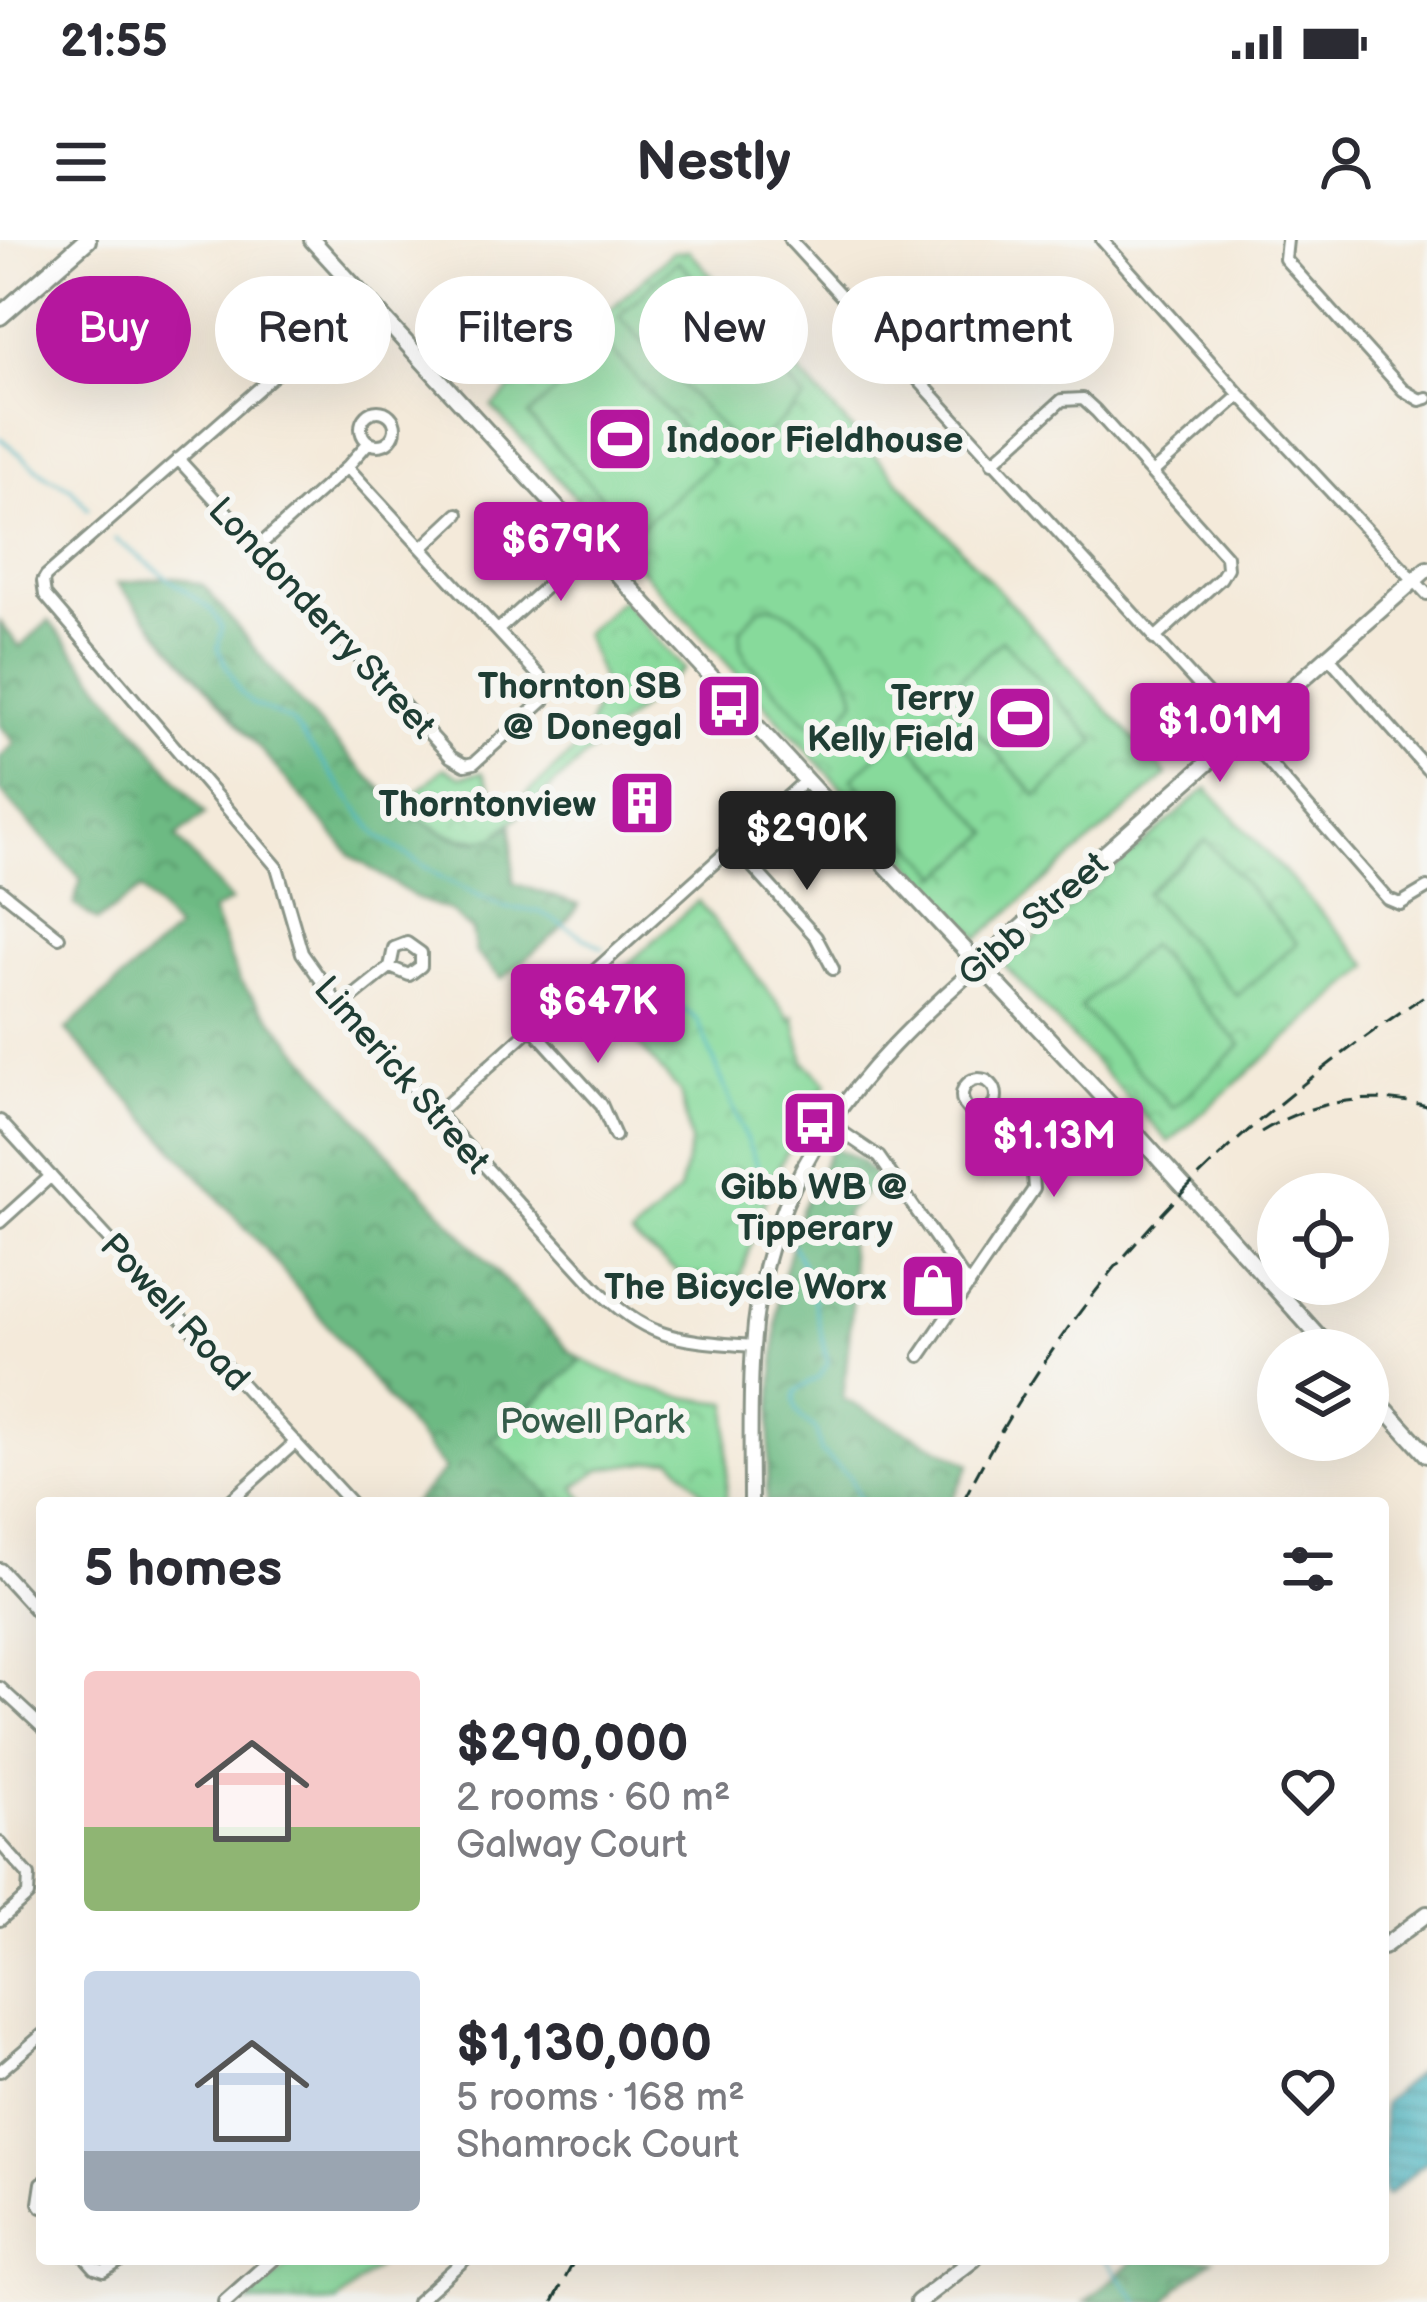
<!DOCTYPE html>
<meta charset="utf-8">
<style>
:root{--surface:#fff;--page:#f7f7f7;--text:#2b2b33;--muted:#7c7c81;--accent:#b5179e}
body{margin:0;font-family:"Balsamiq Sans",sans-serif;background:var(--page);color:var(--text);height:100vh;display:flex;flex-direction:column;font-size:45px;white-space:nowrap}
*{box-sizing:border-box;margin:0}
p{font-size:39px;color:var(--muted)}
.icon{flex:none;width:66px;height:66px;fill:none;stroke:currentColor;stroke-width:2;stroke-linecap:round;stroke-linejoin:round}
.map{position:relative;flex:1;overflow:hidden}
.side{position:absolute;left:36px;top:1257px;width:1353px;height:768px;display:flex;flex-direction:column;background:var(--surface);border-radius:12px;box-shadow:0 12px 48px #0002}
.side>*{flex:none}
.top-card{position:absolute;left:36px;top:36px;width:1356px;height:108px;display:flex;gap:24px}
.fabs{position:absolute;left:1257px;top:933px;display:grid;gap:24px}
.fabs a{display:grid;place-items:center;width:132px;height:132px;border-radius:50%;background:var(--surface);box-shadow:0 12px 48px #0002;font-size:60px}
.price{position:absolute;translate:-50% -102px;padding:0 27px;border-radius:12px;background:var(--accent);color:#fff;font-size:39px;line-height:78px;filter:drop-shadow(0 3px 6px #0008)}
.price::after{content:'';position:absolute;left:50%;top:72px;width:36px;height:27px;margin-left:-18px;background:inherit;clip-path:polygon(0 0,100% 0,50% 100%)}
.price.active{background:#222;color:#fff}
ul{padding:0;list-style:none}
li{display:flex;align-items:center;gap:36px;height:300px;padding:0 48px}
li span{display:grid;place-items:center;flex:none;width:336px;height:240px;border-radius:12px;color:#555}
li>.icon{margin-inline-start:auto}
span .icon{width:144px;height:144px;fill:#fffc;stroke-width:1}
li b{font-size:51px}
h2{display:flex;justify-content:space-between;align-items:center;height:144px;padding:0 48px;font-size:51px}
.tag{padding:0 42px;border-radius:54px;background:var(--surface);box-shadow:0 12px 48px #0002;font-size:42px;line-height:108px}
.tag.active{background:var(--accent);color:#fff}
.status{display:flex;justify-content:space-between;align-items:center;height:84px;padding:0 60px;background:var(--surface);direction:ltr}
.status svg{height:33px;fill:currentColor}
header{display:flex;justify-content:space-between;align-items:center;height:156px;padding:0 48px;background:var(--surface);font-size:54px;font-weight:700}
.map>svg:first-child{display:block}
.grass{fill:url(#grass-tufts);stroke:#538c68;stroke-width:3}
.forest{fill:url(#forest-crowns);stroke:#467c5c;stroke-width:3}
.park{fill:url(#park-crowns);stroke:#538c68;stroke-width:3}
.pitch{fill:#87da9b;stroke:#538c68;stroke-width:3}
.water{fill:url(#water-rules);stroke:#33797b;stroke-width:3}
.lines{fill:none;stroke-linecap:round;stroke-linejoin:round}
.stream{stroke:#47b5c2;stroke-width:3}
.minor-casing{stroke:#8a9487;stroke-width:16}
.tertiary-casing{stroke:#8a9487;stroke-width:18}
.secondary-casing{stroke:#8a9487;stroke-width:20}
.primary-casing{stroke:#8a9487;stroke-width:22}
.minor{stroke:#fff;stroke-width:10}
.tertiary{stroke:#fff;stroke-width:12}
.secondary{stroke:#fff;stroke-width:14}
.primary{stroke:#fff;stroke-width:16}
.rail{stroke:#1f3d34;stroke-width:3;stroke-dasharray:18 9;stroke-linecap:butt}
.labels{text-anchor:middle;stroke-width:12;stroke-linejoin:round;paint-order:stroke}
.poi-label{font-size:36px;font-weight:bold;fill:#1f3d34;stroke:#f6f6f2;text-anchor:end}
.street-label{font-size:36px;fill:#1f3d34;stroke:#f6f6f2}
.park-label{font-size:36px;fill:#345c49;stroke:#f6f6f2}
</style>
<div class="status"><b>21:55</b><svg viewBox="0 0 49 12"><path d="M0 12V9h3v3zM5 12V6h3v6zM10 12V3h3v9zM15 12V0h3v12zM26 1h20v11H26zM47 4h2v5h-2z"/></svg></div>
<header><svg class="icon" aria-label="menu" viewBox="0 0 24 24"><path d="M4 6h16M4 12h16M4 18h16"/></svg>Nestly<svg class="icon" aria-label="person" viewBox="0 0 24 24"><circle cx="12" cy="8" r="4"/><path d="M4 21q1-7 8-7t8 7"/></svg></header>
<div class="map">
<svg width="1427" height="2062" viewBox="0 0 1427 2062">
<defs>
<pattern id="grass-tufts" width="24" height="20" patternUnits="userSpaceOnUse" patternTransform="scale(3)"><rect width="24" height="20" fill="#87da9b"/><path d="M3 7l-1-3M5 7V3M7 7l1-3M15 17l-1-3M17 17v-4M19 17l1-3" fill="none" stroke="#74bc86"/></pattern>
<pattern id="forest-crowns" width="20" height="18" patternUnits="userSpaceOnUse" patternTransform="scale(3)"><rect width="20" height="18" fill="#6dba83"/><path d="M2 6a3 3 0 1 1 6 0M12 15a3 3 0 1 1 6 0" fill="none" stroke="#59986c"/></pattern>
<pattern id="park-crowns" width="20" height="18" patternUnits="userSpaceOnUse" patternTransform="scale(3)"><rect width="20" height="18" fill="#87da9b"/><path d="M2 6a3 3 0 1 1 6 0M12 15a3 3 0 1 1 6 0" fill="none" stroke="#74bc86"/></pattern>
<pattern id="water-rules" width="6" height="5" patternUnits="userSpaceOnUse" patternTransform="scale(3)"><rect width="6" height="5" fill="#47b5c2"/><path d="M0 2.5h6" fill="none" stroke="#3b949e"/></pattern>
</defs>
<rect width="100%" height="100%" fill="#f6f6f2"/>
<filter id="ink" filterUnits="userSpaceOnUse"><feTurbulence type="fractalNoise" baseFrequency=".00833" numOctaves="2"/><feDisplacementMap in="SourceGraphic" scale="24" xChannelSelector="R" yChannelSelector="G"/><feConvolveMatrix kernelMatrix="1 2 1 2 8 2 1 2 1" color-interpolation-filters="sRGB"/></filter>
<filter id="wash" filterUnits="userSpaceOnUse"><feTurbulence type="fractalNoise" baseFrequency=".004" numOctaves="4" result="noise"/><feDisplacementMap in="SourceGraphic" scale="48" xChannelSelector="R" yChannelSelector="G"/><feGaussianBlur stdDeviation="2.7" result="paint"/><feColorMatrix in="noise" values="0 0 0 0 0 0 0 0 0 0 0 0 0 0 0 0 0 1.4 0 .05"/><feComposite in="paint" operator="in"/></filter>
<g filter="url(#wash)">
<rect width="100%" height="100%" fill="#f4eada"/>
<path class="grass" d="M296,2019H386L337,2062H248Z"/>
<path class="forest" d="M174,337L203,345C252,403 397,599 471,601C487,602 499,594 512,585L513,643L579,665L560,690L502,739L476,713L472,691L450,671L416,658L352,616L117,343Z
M49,381L205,574L176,597L231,661L212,671L239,741L403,930L569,1111L583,1120L492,1199L558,1263H413L445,1230L265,1009L66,790L176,690L141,649L97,681L74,664L81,639L0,551V518L15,503L0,485V382L20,407Z
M832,907L860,920L877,939L845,974L854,1046L843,1159L970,1224L950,1263H766L779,1051L801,970Z
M1136,2019H1213L1178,2047L1166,2062H1085Z"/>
<path class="park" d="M689,11L1167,535L979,698L492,167L557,106L606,73L673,12Z
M622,359L684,429L494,598C454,604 434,589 403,565L444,528L461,537L482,532L506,573L584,502L603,443L584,394Z
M1207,548L1370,726L1169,902L1004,725Z
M698,661L791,780L794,776L804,821L827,844L772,938L739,1041L679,1033L631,997L679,951L691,903L680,852L595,754Z
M583,1120C634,1146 671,1158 729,1163L726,1263H712L672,1218L601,1229L575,1247L587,1263L565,1260L558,1263L492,1200Z"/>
<path class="pitch" d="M678,21L805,159L745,214L619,76Z
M606,105L713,222L634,292L528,176Z
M766,366C797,366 856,429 855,460L838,482L820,486L806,481L747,420L740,406L741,389L758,370Z
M1002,400L1096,501L1037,556L943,454Z
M901,494L990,593L941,636L852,538Z
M1206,600L1297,703L1237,756L1146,653Z
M1149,705L1241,805L1173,868L1080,767Z"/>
<path class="water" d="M1427,1824V1921L1387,1956L1383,1952V1863Z"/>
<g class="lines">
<path class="stream" d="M0,198L48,237L71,248L88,269
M115,299L211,370L222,387L218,409L240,452L253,464L291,481L379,597L444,639L506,668L538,671L603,708
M623,725L697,779L764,943
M793,1005L808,1036L828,1123L819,1137L796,1151C790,1170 803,1181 816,1189L821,1212L850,1237L861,1263
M1105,2019L1139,2062"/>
</g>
</g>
<g filter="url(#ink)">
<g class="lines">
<defs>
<path id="minor" d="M790,0L1242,492L1388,659L1400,664L1427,648
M1102,0L1240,155L1427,354
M1287,0L1285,19L1403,150L1420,160L1427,158
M364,56L46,336L43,341L45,355L277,627L302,713L340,767L594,1046C648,1101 679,1100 753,1106
M361 188a17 17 0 1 1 34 0a17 17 0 1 1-34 0Z
M178,219L451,517L465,525L474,523L544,460L546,449L541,438L347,227
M992,223L1062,160L1083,159L1096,171L1226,316L1227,328L1221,338L1154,399
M1152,233L1240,155
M259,306L347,227L369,202
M423,307L458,274
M498,390L593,304
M1328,416L1427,529
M734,606L816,697L833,729
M0,650L59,697
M340,767L390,727L394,708L407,703L421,713V726L409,735L390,727
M532,788L601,864L615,896
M962 856a17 17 0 1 1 34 0a17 17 0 1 1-34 0Z
M435,875L806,540
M0,881L351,1263
M829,883L879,917L969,1046
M0,982L51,936
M920,1116L1034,949L1033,934L989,869
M228,1263L296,1202
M0,1448L42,1487
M0,1603L29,1636L28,1655L0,1680
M0,1831L42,1795
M42,1943L39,1963L42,1967
M87,2019L95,2028L104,2031L123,2019
M417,2062L465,2019"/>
<path id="tertiary" d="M751,1263C751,1211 749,1159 753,1107C764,936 857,831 980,724
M0,1330L42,1376
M225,2062L273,2019"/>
<path id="secondary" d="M312,0L814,549L1095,848L1331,1110
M980,724L1427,329
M1368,1150L1427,1215
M1383,1707L1427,1674
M918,2062L974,2019"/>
<path id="primary" d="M0,76L87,0"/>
</defs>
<use href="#minor" class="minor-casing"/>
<use href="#tertiary" class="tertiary-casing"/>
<use href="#secondary" class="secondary-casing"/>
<use href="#primary" class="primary-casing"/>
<use href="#minor" class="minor"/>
<use href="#tertiary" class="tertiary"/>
<use href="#secondary" class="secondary"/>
<use href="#primary" class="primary"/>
<path class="rail" d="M1261,892C1311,861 1370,851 1427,866
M962,1263C1076,1039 1220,893 1427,754
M553,2062L575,2019"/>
</g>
</g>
<defs>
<symbol id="stadium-square" viewBox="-11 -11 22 22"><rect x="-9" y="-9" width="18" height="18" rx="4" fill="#b5179e" stroke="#f6f6f2"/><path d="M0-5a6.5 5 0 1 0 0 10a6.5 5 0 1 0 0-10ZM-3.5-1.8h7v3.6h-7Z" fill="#fff"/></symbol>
<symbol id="bus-square" viewBox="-11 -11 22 22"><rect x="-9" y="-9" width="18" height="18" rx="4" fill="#b5179e" stroke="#f6f6f2"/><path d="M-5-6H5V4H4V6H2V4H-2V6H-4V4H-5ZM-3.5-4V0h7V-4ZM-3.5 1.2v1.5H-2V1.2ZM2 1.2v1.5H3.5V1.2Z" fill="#fff"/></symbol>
<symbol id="building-square" viewBox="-11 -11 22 22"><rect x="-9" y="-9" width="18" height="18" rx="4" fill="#b5179e" stroke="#f6f6f2"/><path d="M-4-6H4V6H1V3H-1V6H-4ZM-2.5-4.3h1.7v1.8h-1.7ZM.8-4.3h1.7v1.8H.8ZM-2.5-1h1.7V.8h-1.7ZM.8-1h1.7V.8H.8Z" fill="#fff"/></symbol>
<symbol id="shop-square" viewBox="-11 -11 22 22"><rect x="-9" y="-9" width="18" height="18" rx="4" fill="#b5179e" stroke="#f6f6f2"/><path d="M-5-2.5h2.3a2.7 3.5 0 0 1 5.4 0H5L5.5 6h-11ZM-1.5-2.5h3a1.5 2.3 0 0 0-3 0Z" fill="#fff"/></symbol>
</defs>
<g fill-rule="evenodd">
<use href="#stadium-square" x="582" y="161" width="76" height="76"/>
<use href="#bus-square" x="691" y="428" width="76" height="76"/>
<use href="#stadium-square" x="982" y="440" width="76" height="76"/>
<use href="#building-square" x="604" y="525" width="76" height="76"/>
<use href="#bus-square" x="777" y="845" width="76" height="76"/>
<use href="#shop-square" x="895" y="1008" width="76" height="76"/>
</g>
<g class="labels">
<g class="poi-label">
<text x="666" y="212" text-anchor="start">Indoor Fieldhouse</text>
<text x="682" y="458">Thornton SB<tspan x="682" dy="41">@ Donegal</tspan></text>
<text x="974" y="470">Terry<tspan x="974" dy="41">Kelly Field</tspan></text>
<text x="596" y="576">Thorntonview</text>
<text x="815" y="959" text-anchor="middle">Gibb WB @<tspan x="815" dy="41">Tipperary</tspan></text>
<text x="886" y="1059">The Bicycle Worx</text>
</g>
<g class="street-label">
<text transform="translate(323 377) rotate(47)" y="13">Londonderry Street</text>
<text transform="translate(1032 678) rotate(-41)" y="13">Gibb Street</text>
<text transform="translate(403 834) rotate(49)" y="13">Limerick Street</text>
<text transform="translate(176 1071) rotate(47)" y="13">Powell Road</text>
</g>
<g class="park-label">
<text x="592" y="1193">Powell Park</text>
</g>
</g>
</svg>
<div class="fabs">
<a><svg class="icon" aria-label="locate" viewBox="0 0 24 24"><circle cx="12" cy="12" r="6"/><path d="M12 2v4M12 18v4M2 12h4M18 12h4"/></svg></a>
<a><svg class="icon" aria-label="layers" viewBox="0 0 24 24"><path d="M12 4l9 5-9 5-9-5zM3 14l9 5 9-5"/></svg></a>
</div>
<b class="price" style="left:561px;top:364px">$679K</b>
<b class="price" style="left:1220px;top:545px">$1.01M</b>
<b class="price active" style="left:807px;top:653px">$290K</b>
<b class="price" style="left:598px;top:826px">$647K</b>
<b class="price" style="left:1054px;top:960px">$1.13M</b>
<div class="top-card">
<a class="tag active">Buy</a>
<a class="tag">Rent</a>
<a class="tag">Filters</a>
<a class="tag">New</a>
<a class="tag">Apartment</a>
</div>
<section class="side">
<h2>5 homes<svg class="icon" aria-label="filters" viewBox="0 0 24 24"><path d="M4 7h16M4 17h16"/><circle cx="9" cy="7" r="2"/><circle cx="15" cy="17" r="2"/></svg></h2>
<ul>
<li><span style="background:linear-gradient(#f6c9c9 65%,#8fb573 0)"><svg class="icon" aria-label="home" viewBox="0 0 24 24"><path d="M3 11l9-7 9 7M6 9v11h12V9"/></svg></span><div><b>$290,000</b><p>2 rooms · 60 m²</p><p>Galway Court</p></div><svg class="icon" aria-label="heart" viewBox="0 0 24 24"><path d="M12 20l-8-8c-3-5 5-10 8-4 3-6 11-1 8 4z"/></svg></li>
<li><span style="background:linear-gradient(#c9d6e8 75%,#9aa5b1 0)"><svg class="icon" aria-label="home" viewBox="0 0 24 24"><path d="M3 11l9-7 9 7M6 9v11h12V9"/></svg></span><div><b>$1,130,000</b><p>5 rooms · 168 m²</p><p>Shamrock Court</p></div><svg class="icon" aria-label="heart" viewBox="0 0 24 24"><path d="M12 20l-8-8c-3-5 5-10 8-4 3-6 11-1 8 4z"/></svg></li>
</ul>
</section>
</div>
